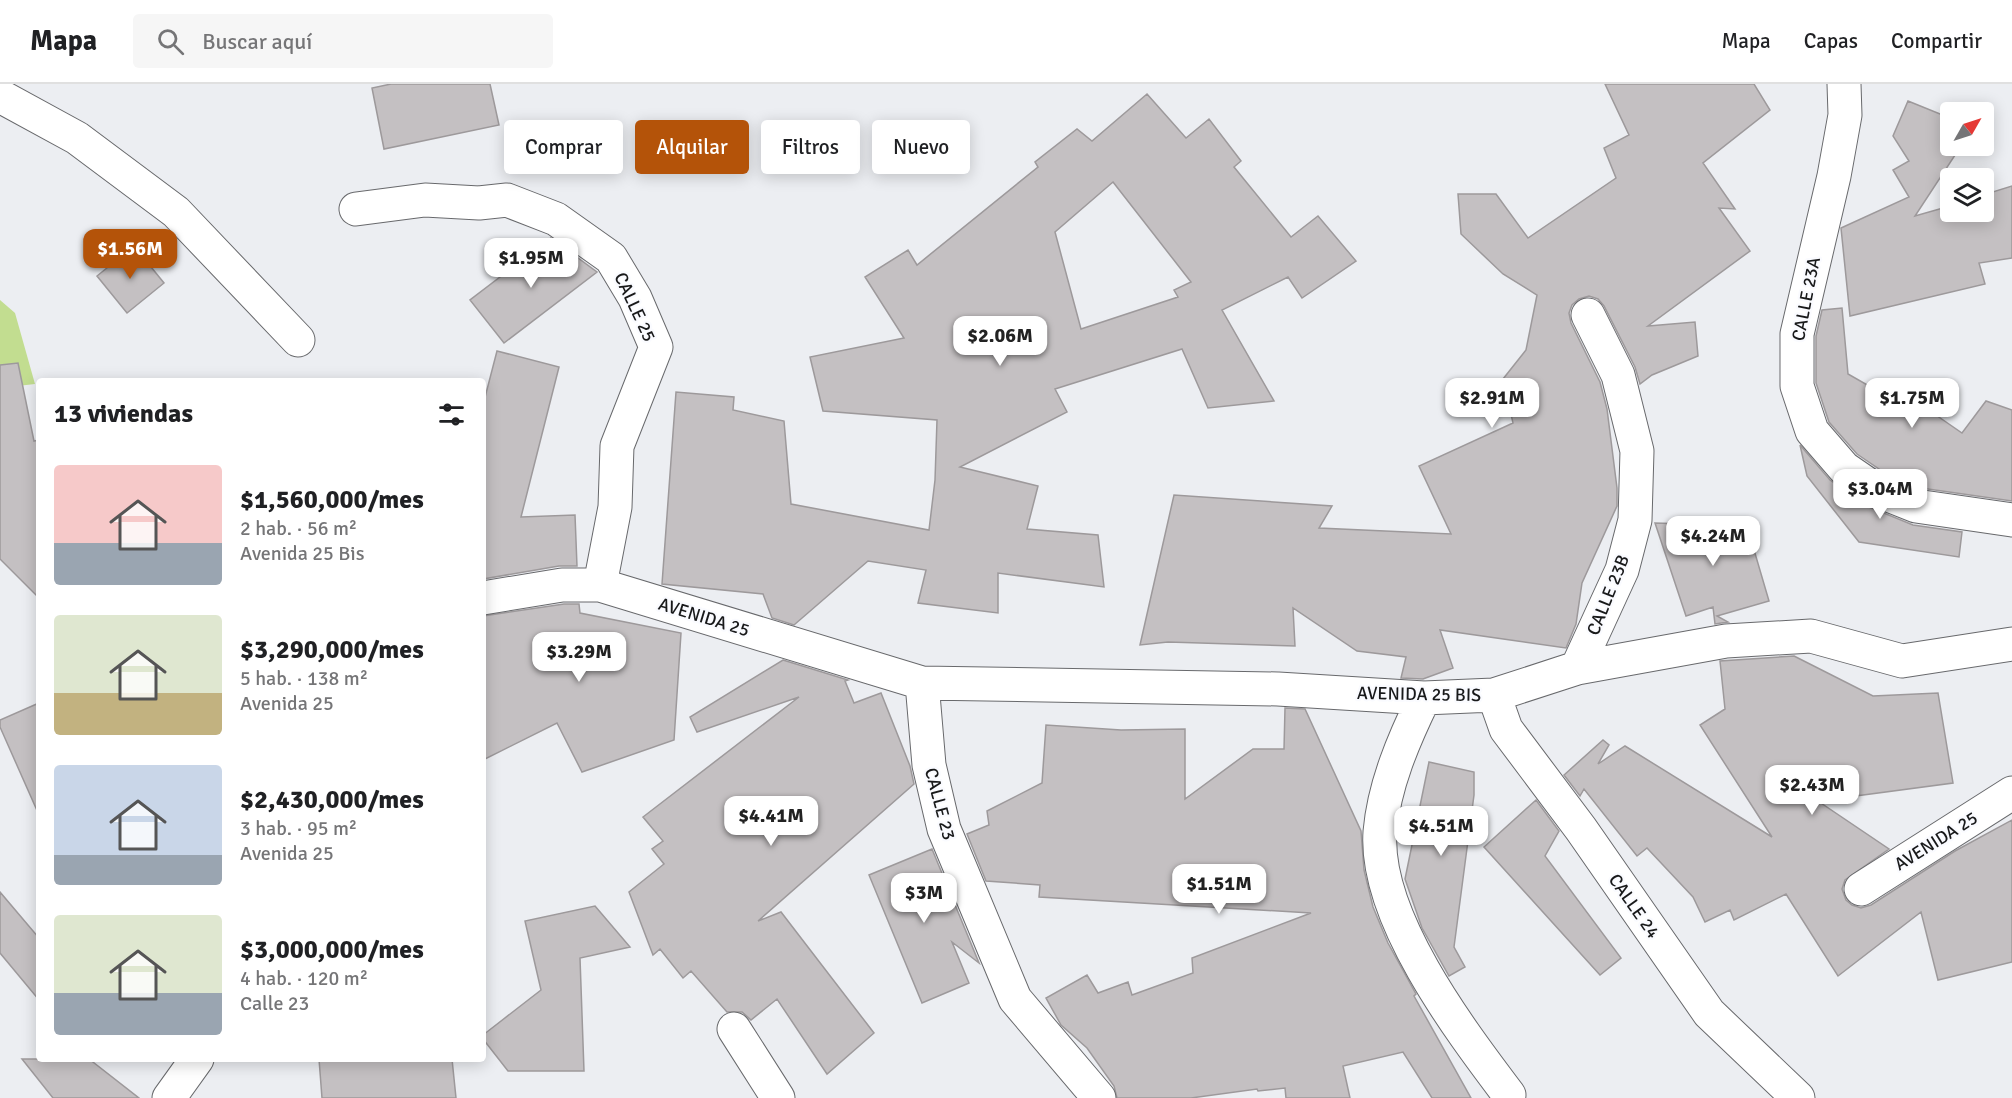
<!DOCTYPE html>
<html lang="es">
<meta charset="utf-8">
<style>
:root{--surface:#fff;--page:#f6f6f6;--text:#202124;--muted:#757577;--line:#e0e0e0;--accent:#b45309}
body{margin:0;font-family:Signika,sans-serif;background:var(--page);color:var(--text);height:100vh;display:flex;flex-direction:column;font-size:22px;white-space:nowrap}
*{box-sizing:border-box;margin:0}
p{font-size:20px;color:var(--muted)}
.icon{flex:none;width:33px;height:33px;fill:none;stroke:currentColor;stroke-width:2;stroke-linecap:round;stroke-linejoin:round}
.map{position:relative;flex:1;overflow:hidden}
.panel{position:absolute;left:36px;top:294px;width:450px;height:684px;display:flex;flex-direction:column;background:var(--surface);border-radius:6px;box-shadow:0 3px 15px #0003}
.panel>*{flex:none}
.guide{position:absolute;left:504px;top:36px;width:570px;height:54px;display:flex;gap:12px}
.needle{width:39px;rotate:51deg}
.controls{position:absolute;left:1940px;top:18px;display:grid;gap:12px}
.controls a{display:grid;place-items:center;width:54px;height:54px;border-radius:6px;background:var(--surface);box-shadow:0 3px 15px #0003;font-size:30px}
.price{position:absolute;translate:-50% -51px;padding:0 14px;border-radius:12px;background:#fff;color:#222;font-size:20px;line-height:39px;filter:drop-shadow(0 2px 3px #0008)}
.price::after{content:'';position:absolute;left:50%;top:36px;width:18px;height:14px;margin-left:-9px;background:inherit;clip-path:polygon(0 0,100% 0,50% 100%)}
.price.current{background:var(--accent);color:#fff}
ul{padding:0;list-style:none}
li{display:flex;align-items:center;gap:18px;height:150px;padding:0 18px}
li span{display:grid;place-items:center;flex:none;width:168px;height:120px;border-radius:6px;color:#555}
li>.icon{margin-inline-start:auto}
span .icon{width:72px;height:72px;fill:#fffc;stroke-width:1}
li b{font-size:26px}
h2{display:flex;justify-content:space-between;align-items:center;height:72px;padding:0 18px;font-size:26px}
.chip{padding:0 21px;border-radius:6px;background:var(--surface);box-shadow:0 3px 15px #0003;font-size:21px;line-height:54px}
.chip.current{background:var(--accent);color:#fff}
header{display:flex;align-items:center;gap:36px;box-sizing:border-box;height:84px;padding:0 30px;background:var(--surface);border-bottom:2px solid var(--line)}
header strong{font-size:28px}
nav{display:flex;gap:33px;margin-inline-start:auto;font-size:21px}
.search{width:420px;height:54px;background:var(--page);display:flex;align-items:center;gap:15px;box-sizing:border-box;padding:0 21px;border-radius:6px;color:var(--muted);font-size:22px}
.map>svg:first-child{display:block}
.green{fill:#c2dd90}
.building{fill:#c4c0c2;stroke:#9d999b;stroke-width:1.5;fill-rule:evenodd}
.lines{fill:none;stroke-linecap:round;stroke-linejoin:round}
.minor-casing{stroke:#68696c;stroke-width:35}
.secondary-casing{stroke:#68696c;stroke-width:35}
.minor{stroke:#fff;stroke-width:33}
.secondary{stroke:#fff;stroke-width:33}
.labels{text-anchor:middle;stroke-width:4.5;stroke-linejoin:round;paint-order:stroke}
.street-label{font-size:18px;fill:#18191a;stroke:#fafbff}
</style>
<header>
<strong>Mapa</strong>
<div class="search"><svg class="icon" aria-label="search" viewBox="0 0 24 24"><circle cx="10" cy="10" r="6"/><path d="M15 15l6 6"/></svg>Buscar aquí</div>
<nav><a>Mapa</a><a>Capas</a><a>Compartir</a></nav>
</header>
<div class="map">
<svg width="2012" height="1014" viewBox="0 0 2012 1014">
<rect width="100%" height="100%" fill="#eceef2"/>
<path class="green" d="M0,216L15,229L35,300L0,304Z"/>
<path class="building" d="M391,0H490L499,41L384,65L372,4Z
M1605,0H1754L1770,26L1703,79L1735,125L1719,124L1750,167L1648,242L1695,238L1698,272L1652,291L1640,300L1635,283L1604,222L1598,215L1589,212L1579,215L1572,221L1569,229L1571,239L1600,298L1607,325L1617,404V422L1582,499L1576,540L1566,564L1440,546L1453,584L1423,595L1401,594L1406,573L1357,567L1293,524L1295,562L1168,558L1140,561L1174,411L1332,422L1319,444L1451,450L1419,382L1513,339L1503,295L1526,266L1537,211L1503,190L1461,150L1458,110H1496L1528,154L1616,94L1604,64L1629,51Z
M1147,10L1186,54L1209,35L1241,77L1234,83L1291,153L1318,132L1356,177L1302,214L1288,193L1222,226L1274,317L1208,324L1182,265L1055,305L1067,328L960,383L1038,402L1027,445L1098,451L1104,503L998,489V529L918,519L926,486L868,477L794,541L772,534L763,510L662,500L676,308L734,313L733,326L784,337L791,420L929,446L935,396L937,336L823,327L810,273L904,254L865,193L908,166L917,181L1038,83L1035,78L1077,45L1092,57ZM1113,98L1191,198L1174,206L1178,213L1081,245L1055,148Z
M1908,17L1950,34V62H1961L1915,132L1950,122V128H1983V111L2012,102V174L1979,179L1985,200L1850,232L1841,144L1909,113L1893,86L1909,77L1893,52Z
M551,154L597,188L504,259L470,216Z
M134,162L164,199L127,229L97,192Z
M1842,224L1848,290L1897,318L1904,309L1962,349L1986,317L2012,326V417L1921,404L1885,389L1857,370L1829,338L1816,299V252L1822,226Z
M497,267L559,283L521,433L575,431L577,482H559L483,495V321Z
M18,279L34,357L39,356V514L0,475V281Z
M1800,361L1830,396L1869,423L1913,441L1962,448L1959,473L1859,458L1807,392Z
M1655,439L1747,442L1769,517L1717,532L1728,538L1715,540L1713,523L1686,532Z
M564,520H579L580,529L681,549L674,656L582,688L557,639L483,676V532Z
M1794,572L1873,612L1938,609L1953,699L1818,717L1889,765L1845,796L1842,805L1846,816L1852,821L1861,824L1871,821L1955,767L2012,736V878L1938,896L1921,828L1838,892L1786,810L1734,836L1730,826L1705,838L1693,813L1647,764L1637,772L1584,705L1580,712L1564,691L1603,656L1609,661L1598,680L1625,662L1772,753L1700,641L1725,625L1720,577Z
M783,576L848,596L845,597L854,619L881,609L910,682L914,700L758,837L781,828L874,949L827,990L777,915L751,936L742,928H727L691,887L683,894L660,865L653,871L629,808L664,780L652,765L663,757L643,733L799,613L697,648L690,633Z
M39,619V731L0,643V636Z
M1285,624L1305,625L1361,747L1364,786L1373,823L1388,859L1416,910L1414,912L1471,1014H1432L1403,968L1343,982L1350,1014H1286L1285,1004L1258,1007L1257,1005L1191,1014H1117L1114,1002L1087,964L1061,941L1046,914L1087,891L1098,909L1128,898L1132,911L1193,889L1192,874L1311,829L1039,813L1040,801L986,797L967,750L989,741L987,727L1042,699L1046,641L1121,646L1185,645V715L1253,665H1284Z
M1429,678L1474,688V711L1454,863L1465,883L1449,892L1422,844L1405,795Z
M1536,716L1559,747L1545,772L1621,874L1600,891L1484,763Z
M932,765L979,879L952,858L969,899L922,919L869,791Z
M0,808L39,854V916L0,869Z
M595,822L630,863L580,874L584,987H508L483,955V951L541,906L525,837Z
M22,975H89L139,1014H53Z
M319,975H452L456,1014H322Z"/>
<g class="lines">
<defs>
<path id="minor" d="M0,12L77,54L176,128L298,256
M356,125L425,116L479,119L507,116L556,135L611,174L635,214L656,263L617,362L615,423L600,501
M483,514L562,501H600L922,599L1278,605L1424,614L1494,611L1577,584L1726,557L1811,552L1902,577L2012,560
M1577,584L1622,486L1635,436L1637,367L1618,291L1588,231
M922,599L929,681L944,745L1015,915L1099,1014
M1494,611L1506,645L1581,745L1709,929L1798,1014
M1424,614C1404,655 1384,701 1380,748C1374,833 1460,946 1509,1011
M1861,805L2012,709
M734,945L778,1014
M169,1014L197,975"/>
<path id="secondary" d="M1844,0L1845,31L1834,92L1797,250V302L1812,347L1844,384L1876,406L1916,422L2012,436"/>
</defs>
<use href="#minor" class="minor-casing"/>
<use href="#secondary" class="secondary-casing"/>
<use href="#minor" class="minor"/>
<use href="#secondary" class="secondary"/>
</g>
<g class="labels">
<g class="street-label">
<text transform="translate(1806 215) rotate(-79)" y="6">CALLE 23A</text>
<text transform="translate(635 223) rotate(65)" y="6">CALLE 25</text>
<text transform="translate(1608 511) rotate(-68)" y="6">CALLE 23B</text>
<text transform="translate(704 533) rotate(17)" y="6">AVENIDA 25</text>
<text transform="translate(1419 610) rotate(1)" y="6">AVENIDA 25 BIS</text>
<text transform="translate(940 720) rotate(75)" y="6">CALLE 23</text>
<text transform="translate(1936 757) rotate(-32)" y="6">AVENIDA 25</text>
<text transform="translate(1634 822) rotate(55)" y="6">CALLE 24</text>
</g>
</g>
</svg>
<div class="controls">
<a><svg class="needle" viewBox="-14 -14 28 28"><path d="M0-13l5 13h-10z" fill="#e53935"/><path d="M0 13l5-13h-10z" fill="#757577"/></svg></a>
<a><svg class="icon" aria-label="layers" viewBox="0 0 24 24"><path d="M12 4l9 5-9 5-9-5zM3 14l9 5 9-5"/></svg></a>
</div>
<b class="price current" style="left:130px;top:196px">$1.56M</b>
<b class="price" style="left:531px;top:205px">$1.95M</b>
<b class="price" style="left:1000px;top:283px">$2.06M</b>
<b class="price" style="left:1492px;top:345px">$2.91M</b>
<b class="price" style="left:1912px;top:345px">$1.75M</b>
<b class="price" style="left:1880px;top:436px">$3.04M</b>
<b class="price" style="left:1713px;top:483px">$4.24M</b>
<b class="price" style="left:579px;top:599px">$3.29M</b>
<b class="price" style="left:1812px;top:732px">$2.43M</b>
<b class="price" style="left:771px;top:763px">$4.41M</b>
<b class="price" style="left:1441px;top:773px">$4.51M</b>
<b class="price" style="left:1219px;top:831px">$1.51M</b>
<b class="price" style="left:924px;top:840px">$3M</b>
<div class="guide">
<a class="chip">Comprar</a>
<a class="chip current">Alquilar</a>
<a class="chip">Filtros</a>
<a class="chip">Nuevo</a>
</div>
<section class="panel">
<h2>13 viviendas<svg class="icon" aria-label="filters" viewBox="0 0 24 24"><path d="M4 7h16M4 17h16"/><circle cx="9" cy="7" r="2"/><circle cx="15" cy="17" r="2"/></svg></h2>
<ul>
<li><span style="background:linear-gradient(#f6c9c9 65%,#9aa5b1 0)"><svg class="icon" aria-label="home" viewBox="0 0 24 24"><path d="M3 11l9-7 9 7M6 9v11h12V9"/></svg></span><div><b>$1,560,000/mes</b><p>2 hab. · 56 m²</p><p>Avenida 25 Bis</p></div></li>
<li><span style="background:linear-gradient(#dfe7d0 65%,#c2b280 0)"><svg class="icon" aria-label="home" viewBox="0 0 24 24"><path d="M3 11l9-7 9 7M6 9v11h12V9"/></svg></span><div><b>$3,290,000/mes</b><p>5 hab. · 138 m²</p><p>Avenida 25</p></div></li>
<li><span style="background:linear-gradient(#c9d6e8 75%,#9aa5b1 0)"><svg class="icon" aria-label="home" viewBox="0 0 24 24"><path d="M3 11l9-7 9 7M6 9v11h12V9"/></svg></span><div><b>$2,430,000/mes</b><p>3 hab. · 95 m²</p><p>Avenida 25</p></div></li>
<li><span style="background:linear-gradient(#dfe7d0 65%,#9aa5b1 0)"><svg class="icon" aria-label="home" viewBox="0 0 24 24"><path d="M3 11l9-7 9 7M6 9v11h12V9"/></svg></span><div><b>$3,000,000/mes</b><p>4 hab. · 120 m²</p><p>Calle 23</p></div></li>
</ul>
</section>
</div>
